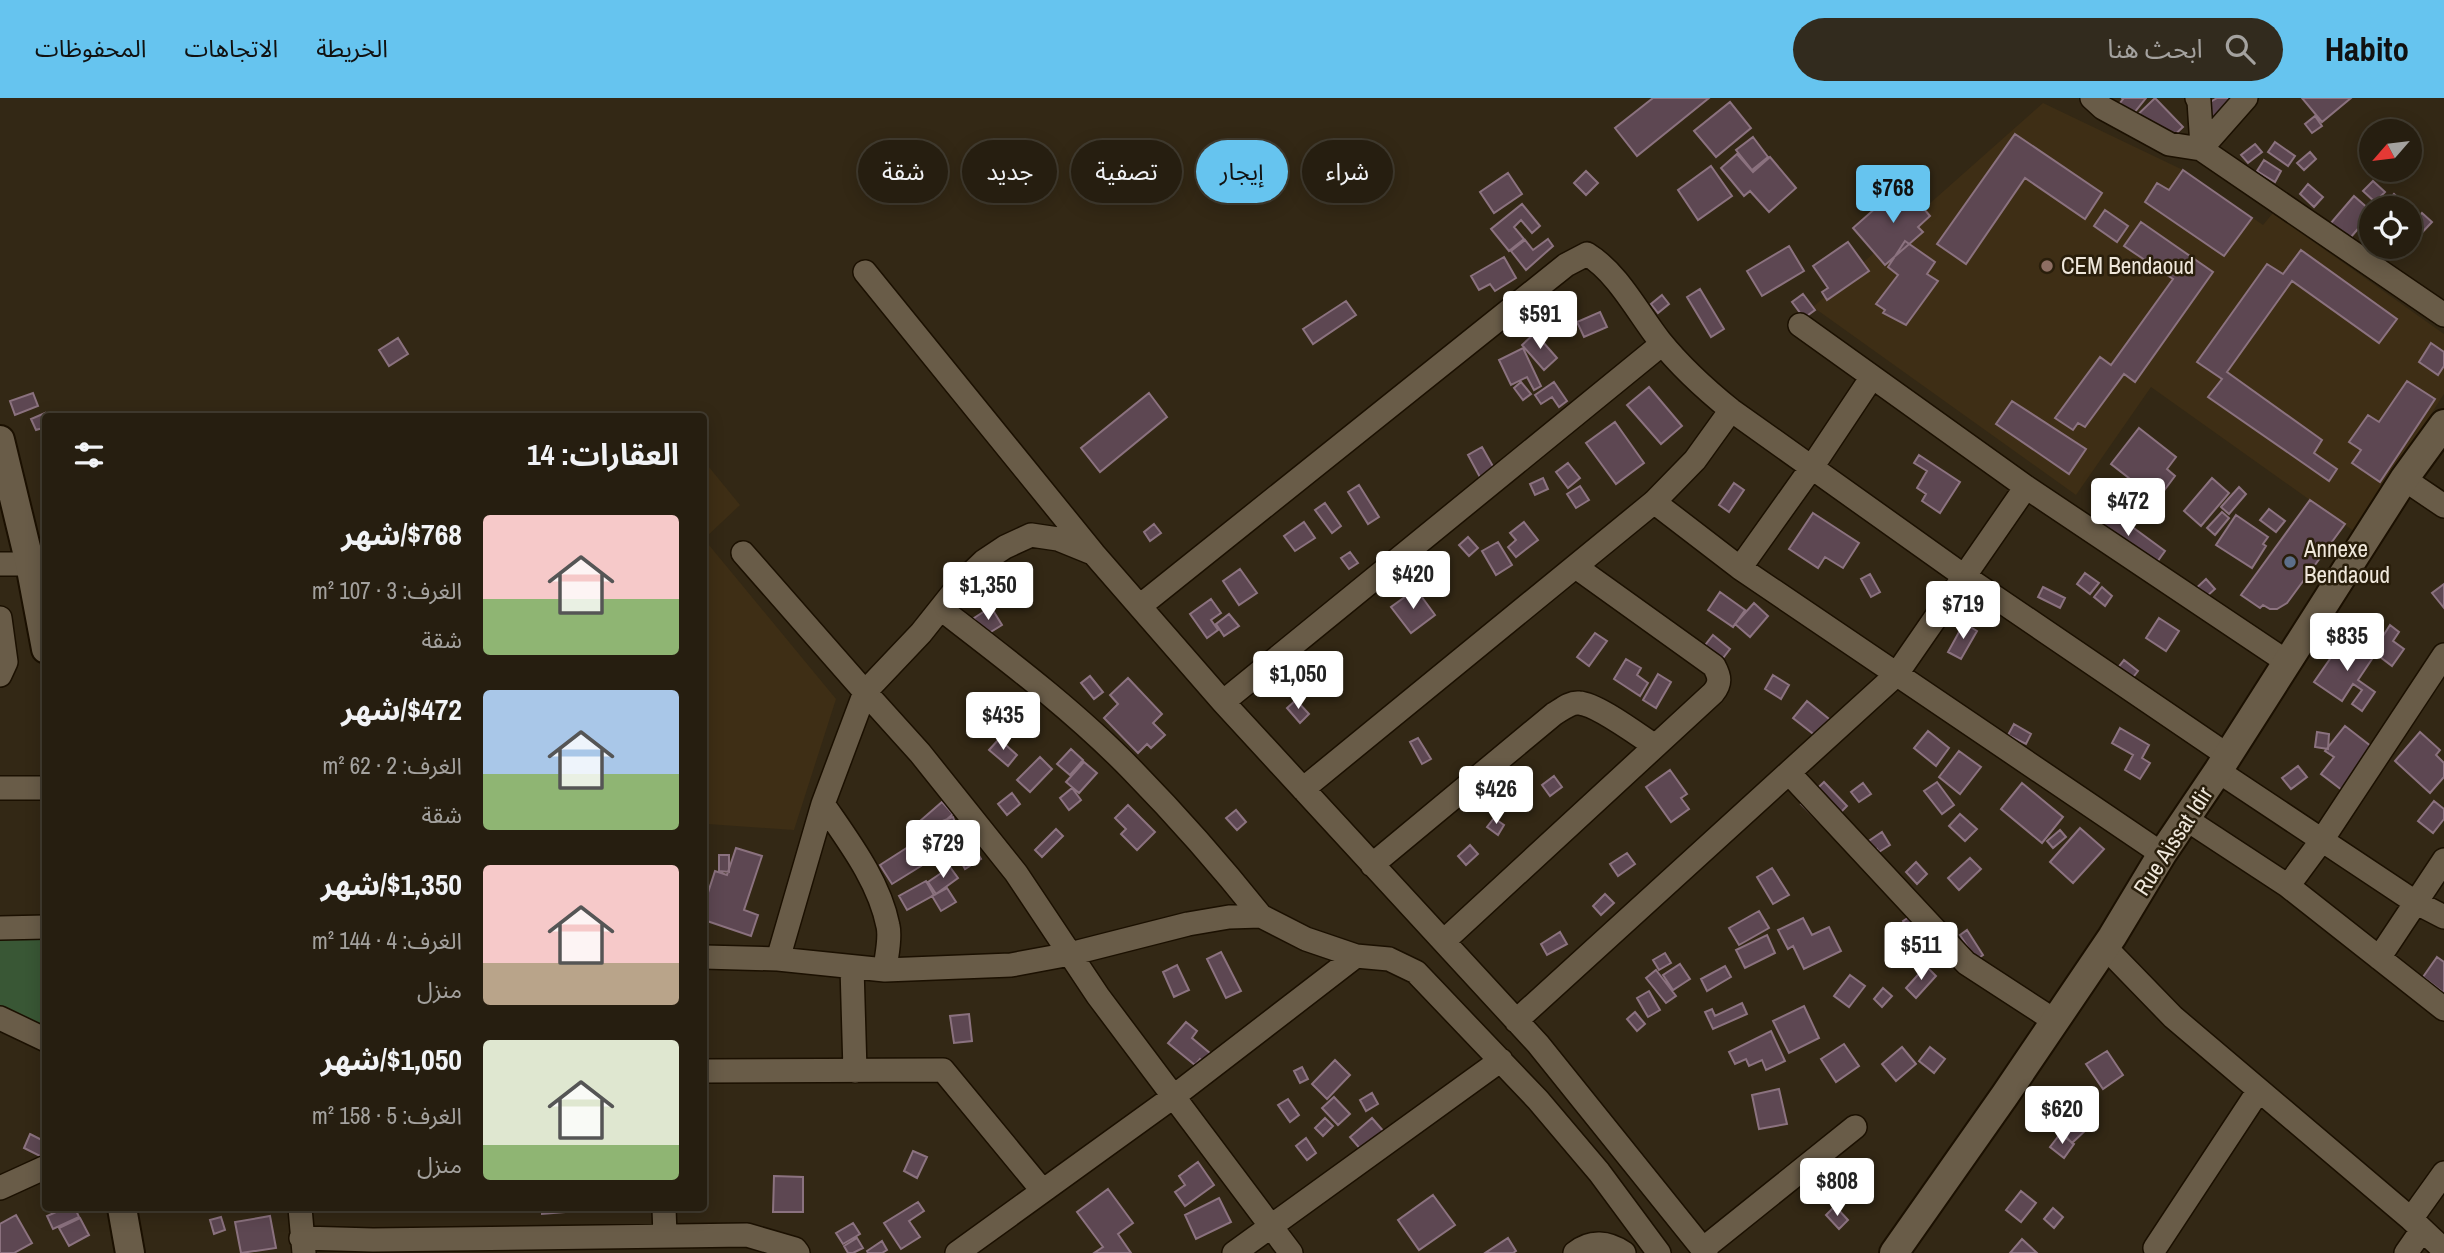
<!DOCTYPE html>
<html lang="ar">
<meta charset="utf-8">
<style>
:root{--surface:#261e10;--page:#322b1e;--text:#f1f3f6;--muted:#a4a29f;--line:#423c30;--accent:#66c4ef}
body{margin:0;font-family:"Archivo Narrow","Noto Sans Arabic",sans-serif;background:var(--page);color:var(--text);direction:rtl;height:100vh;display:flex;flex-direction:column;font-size:26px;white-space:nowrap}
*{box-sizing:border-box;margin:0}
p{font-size:23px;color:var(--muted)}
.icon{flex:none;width:38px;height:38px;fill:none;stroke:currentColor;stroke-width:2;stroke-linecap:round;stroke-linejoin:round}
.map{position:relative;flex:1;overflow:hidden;direction:ltr}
.sheet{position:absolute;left:42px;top:315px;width:665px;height:798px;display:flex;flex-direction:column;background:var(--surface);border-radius:7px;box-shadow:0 4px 18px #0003,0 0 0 2px var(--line);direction:rtl}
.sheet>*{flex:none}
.banner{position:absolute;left:728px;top:42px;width:665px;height:63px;direction:rtl;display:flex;gap:14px}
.needle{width:46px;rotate:242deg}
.fabs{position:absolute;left:2359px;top:21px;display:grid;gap:14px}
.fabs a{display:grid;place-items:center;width:63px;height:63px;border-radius:50%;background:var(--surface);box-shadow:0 4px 18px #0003,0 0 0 2px var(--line);font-size:35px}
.price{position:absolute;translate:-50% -60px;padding:0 16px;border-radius:7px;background:#fff;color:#222;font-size:23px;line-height:46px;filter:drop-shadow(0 2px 4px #0008)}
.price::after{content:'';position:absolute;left:50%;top:42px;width:21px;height:16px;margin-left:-10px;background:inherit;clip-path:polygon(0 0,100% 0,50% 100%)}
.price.on{background:var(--accent);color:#111}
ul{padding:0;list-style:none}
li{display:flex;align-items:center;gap:21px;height:175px;padding:0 28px}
li span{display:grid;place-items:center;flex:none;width:196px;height:140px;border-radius:7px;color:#555}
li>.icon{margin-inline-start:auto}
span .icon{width:84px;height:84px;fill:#fffc;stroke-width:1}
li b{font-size:30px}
h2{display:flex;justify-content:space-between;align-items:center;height:84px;padding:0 28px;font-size:30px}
.chip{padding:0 24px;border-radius:32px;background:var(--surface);box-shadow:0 4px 18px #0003,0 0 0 2px var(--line);font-size:24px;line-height:63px}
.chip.on{background:var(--accent);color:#111}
header{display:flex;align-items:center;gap:42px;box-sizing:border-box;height:98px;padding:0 35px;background:var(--accent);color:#111}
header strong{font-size:33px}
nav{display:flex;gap:38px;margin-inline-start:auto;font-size:24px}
.search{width:490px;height:63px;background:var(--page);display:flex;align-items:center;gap:18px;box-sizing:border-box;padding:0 24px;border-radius:38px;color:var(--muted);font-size:26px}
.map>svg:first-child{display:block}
.built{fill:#3e2e15}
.green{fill:#395735}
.building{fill:#5d4752;stroke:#8b727f;stroke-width:2}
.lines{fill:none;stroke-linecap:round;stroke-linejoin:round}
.minor-casing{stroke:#1b1001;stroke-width:26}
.tertiary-casing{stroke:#1b1001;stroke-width:32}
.minor{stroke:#695c48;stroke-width:23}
.tertiary{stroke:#695c48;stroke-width:28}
.education-dot{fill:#8d6e63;stroke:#291e0b;stroke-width:2.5}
.service-dot{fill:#5c6f8a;stroke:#291e0b;stroke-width:2.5}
.labels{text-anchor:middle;stroke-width:5;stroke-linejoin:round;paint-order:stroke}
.poi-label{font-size:23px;fill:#efe7db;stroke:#291e0b;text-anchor:start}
.street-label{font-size:23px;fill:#efe7db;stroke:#291e0b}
</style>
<header>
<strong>Habito</strong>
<div class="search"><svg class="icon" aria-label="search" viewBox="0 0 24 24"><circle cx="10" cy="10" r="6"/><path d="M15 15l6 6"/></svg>ابحث هنا</div>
<nav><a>الخريطة</a><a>الاتجاهات</a><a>المحفوظات</a></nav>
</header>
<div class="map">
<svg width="2444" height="1155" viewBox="0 0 2444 1155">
<rect width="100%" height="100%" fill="#332815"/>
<path class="built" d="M2043,5L2183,72L2263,127L2273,115L2444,236V296L2355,434L2151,289L2076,397L1813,209Z
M704,363L740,407L704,441L836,601L794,732L708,726L704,716Z"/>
<path class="green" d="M45,835V931L0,908V836Z"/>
<path class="building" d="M1653,0H1709L1637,58L1615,30Z
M2122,0H2146L2126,25L2113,14L2123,1Z
M2155,0L2183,29L2165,46L2129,25Z
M2217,0H2230L2240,16L2211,34L2197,12Z
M2302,0H2351L2322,24Z
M1730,4L1751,30L1716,59L1694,33Z
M2315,18L2322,28L2312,35L2305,26Z
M2015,36L2102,95L2085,121L2025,80L1966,166L1937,146Z
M1753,39L1768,59L1752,72L1736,52Z
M2275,44L2295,58L2288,68L2268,54Z
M2255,46L2262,54L2248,65L2241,57Z
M2310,54L2316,61L2304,72L2297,65Z
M1737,56L1753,74L1770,59L1796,90L1769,114L1750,93L1744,98L1721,70Z
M2264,62L2281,73L2275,84L2257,73Z
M1711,68L1732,98L1698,122L1678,92Z
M2183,72L2252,120L2224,158L2145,104L2157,85L2169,92Z
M1586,73L1598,85L1586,97L1574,85Z
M1508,75L1522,96L1494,115L1480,94Z
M2373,83L2385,94L2375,104L2363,93Z
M1903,86L1930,118L1918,129L1923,134L1885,167L1853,130Z
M2308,86L2323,99L2314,109L2300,96Z
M2394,96L2405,106L2401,110H2381Z
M2354,98L2371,113V116L2343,148L2325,132Z
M1522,106L1540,128L1532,135L1521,122L1514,129L1524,141L1509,153L1491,131Z
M2105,112L2128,128L2117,144L2094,128Z
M2422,115L2432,124L2415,142L2410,137V129Z
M2141,124L2213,174L2135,284L2124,276L2085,329L2078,325L2073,332L2055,320L2100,259L2111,267L2173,181L2124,148Z
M1548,141L1553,148L1526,172L1511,153L1525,142L1533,152Z
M1905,143L1935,164L1927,176L1938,183L1906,227L1883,215L1885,212L1876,206L1898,177L1888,169Z
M1848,144L1869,173L1827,202L1822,194L1828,190L1813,168Z
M1789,148L1804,173L1762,198L1747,173Z
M2301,152L2397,221L2379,245L2292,183L2227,274L2322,342L2314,355L2337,371L2329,383L2208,299L2222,281L2197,264L2267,166L2283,176Z
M1504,159L1516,180L1495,193L1490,186L1479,192L1471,178Z
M1700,191L1724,231L1711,239L1687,199Z
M1803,196L1815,212L1804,220L1792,204Z
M1662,197L1669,206L1658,215L1651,206Z
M1346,203L1356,217L1313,246L1303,231Z
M1600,214L1607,229L1584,239L1577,224Z
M1535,235L1557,260L1544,272L1522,247Z
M398,240L408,256L389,268L379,252Z
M2431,245L2444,254V268L2438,277L2419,264Z
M1523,250L1541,288L1534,292L1527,279L1511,287L1499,262Z
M2407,283L2435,301L2380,384L2352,365L2361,352L2349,344L2368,317L2379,324Z
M1521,284L1531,296L1523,302L1514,290Z
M1554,284L1567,303L1559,309L1552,299L1541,306L1535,297Z
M1649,289L1682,328L1661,346L1627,307Z
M33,295L38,308L15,317L10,303Z
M1149,295L1167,319L1100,374L1081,350Z
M2012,303L2086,351L2069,376L1996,326Z
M45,315L46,329L36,332L31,321Z
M1615,324L1644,365L1616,386L1586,345Z
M2139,330L2176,359L2167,371L2175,378L2157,402L2111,366Z
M1482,349L1495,372L1481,381L1468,357Z
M1919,357L1960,384L1940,415L1922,403L1926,396L1917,390L1927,373L1914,365Z
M1568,365L1580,380L1568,390L1556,374Z
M1543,380L1548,391L1535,397L1530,386Z
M2212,380L2229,395L2201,428L2184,413Z
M1734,385L1744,392L1729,414L1719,407Z
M1359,387L1379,419L1368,426L1348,394Z
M1580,388L1589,402L1576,410L1567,396Z
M2239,389L2246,396L2229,416L2221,409Z
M2310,402L2345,426L2287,505L2277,511H2270L2263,507L2260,510L2241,497Z
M1325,405L1341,428L1332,435L1315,412Z
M2105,409L2165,453L2152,471L2091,428Z
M2269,411L2285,423L2276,434L2260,422Z
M2222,414L2229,420L2215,437L2207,430Z
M1813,415L1859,445L1843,470L1825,459L1818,470L1789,451Z
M2236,417L2268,439L2263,446L2266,448L2252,470L2216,447Z
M1304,424L1315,440L1295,453L1284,438Z
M1524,424L1538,442L1516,459L1508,449L1516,442L1510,435Z
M1154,426L1161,435L1150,443L1144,434Z
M1468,439L1478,450L1469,458L1459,447Z
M1498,444L1512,467L1496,477L1482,453Z
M1350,454L1358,465L1349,471L1341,460Z
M1240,471L1257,495L1239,507L1223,483Z
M2085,475L2099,485L2090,496L2077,486Z
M1870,476L1880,494L1871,499L1861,481Z
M2206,481L2215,491L2199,505L2191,495Z
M2444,486V510L2432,495Z
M2043,489L2065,500L2060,510L2038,499Z
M2102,489L2112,498L2105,508L2094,499Z
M1416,491L1435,517L1411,535L1391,509Z
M1720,494L1745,512L1733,529L1708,512Z
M1211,501L1221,515L1211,522L1218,532L1207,540L1190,516Z
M1754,505L1768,518L1750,539L1735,526Z
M991,509L1002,527L984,538L974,520Z
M1229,516L1239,528L1224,538L1216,526Z
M2159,520L2179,533L2166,553L2146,540Z
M1964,525L1977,533L1961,561L1948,554Z
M2390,527L2399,534L2393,543L2404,551L2392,568L2367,549L2378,534L2383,538Z
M1595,535L1607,543L1589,568L1577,559Z
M1713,537L1730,551L1713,573L1695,560Z
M2346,538L2374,558L2358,582L2375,594L2362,613L2352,606L2362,592L2353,586L2342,603L2314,584Z
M1626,561L1641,570L1637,577L1648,585L1640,598L1614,581Z
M2124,562L2138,573L2119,597L2110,580Z
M1658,576L1671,584L1656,610L1643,602Z
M1773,577L1789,587L1781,601L1765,591Z
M1090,578L1103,594L1094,601L1081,585Z
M1128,580L1162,616L1153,625L1165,637L1151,650L1147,646L1138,655L1104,620L1118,606L1110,597Z
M1296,602L1309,616L1300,625L1287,610Z
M1807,603L1834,625L1821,642L1793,620Z
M2014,626L2031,636L2026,646L2008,637Z
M2345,628L2376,652L2351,699L2321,676L2334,659L2325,653Z
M2120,630L2149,647L2142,660L2150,665L2140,681L2125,672L2133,657L2112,645Z
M1928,633L1949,650L1936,668L1914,650Z
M2317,634L2329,636L2328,651L2315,649Z
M2420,634L2440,652L2436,657L2444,665V679L2430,695L2395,663Z
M1418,640L1431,661L1422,666L1410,644Z
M999,641L1017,657L1008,668L989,652Z
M1071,651L1083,662L1070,677L1057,666Z
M1959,653L1981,669L1960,696L1939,679Z
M1040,659L1052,671L1030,694L1017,682Z
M1084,664L1097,675L1079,695L1066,684Z
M2298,668L2307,679L2291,691L2282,680Z
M1670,672L1687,696L1681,700L1689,711L1671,724L1646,689Z
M1554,678L1562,689L1550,698L1542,687Z
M1824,684L1847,708L1825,730L1801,706Z
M1937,684L1954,707L1942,716L1924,693Z
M1863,685L1871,696L1859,704L1851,694Z
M2022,685L2063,719L2042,745L2001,711Z
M1072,690L1081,702L1069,712L1060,700Z
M1012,695L1020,706L1007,717L998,706Z
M2434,703L2444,711V721L2433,735L2418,723Z
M942,704L953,716L931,735L920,723Z
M1128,707L1155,734L1137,752L1121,736L1126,731L1115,720Z
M1236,712L1246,724L1237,732L1226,720Z
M1960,716L1977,731L1965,743L1949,728Z
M953,719L959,735L948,739L942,723Z
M1494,720L1504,727L1498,737L1487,729Z
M2080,730L2104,751L2073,785L2050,764Z
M1056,731L1063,738L1042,759L1035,752Z
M2060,732L2066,739L2053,750L2047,743Z
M1882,734L1890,747L1879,754L1877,751L1860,763L1854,753Z
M1470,747L1478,756L1466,767L1458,758Z
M908,749L921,768L892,786L880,767Z
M974,749L981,761L965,771L958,758Z
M736,750L762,758L744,812L758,817L751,838L704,822V807L715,773L727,777Z
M1627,755L1635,766L1618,778L1610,766Z
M719,757H729V774L719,773Z
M1970,760L1981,771L1959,792L1948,780Z
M1916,764L1927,776L1917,786L1906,774Z
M950,769L958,780L936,796L928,784Z
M1772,770L1789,797L1773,806L1757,779Z
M926,783L934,797L907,812L899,798Z
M947,790L956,804L941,813L932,798Z
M1605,796L1614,805L1601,817L1593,808Z
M1925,809L1934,823L1912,837L1903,823Z
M1759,813L1769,830L1739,847L1729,830Z
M1803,820L1812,837L1829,829L1841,853L1804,871L1793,848L1788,851L1778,832Z
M1967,832L1983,857L1976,862L1960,837Z
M1560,834L1567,846L1547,857L1541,846Z
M1767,837L1775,855L1745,870L1736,852Z
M1221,854L1241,893L1226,900L1207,861Z
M1665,855L1671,865L1659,872L1653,862Z
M2437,859L2444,864V895L2423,879Z
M1680,866L1690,881L1673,892L1663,877Z
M1177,867L1189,892L1174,899L1163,874Z
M1725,868L1731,879L1707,893L1701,881Z
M1926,868L1936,878L1916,900L1906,890Z
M1656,872L1676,898L1666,905L1646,880Z
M1850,877L1865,888L1849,909L1834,898Z
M1883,890L1892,898L1882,909L1874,901Z
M1649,893L1660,912L1648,919L1637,900Z
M1742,905L1747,916L1713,931L1705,914L1712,911L1715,918Z
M1804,908L1819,940L1789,955L1773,923Z
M1635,914L1645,926L1637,933L1627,921Z
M969,916L972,943L954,945L950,918Z
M1186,924L1197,933L1192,940L1217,961L1210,970L1200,961L1195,967L1168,945Z
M1771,933L1785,963L1766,972L1762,962L1749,968L1746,961L1735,966L1729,954Z
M1844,946L1859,968L1836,984L1821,961Z
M1902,949L1916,966L1896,983L1882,966Z
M1930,949L1945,961L1934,975L1919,963Z
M2107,953L2123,977L2103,991L2086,966Z
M1335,962L1350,977L1327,1001L1312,986Z
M1302,969L1308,981L1300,985L1294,973Z
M1779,991L1787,1026L1759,1031L1752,997Z
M2053,994L2088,1030L2072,1045L2038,1008Z
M1372,995L1378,1006L1366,1013L1360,1002Z
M1334,999L1350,1016L1338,1027L1322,1010Z
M1288,1001L1299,1017L1290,1024L1278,1007Z
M1325,1020L1333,1028L1323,1038L1315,1030Z
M1372,1020L1385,1035L1363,1054L1350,1039Z
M30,1036L46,1044L44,1060L24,1050Z
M2060,1036L2074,1046L2064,1060L2050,1049Z
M1306,1040L1316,1055L1307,1062L1296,1048Z
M913,1053L927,1059L917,1080L904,1073Z
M1198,1064L1214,1087L1185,1108L1175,1094L1185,1087L1179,1078Z
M774,1078L803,1079V1114H773Z
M1837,1084L1848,1096L1835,1108L1824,1097Z
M1108,1091L1133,1125L1118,1136L1131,1155H1094L1103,1149L1077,1114Z
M2021,1093L2036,1105L2021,1124L2006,1112Z
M1433,1097L1455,1127L1419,1152L1398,1122Z
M1219,1100L1231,1124L1196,1141L1185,1117Z
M918,1104L924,1113L909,1123L920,1139L901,1151L884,1125Z
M1835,1108L1848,1122L1839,1131L1826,1117Z
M65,1110H75L79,1119L53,1131L47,1118Z
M542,1110H577V1113L542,1116Z
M2053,1110L2063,1119L2054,1130L2044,1121Z
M16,1117L32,1145L14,1155H0V1126Z
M270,1118L276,1150L241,1155L235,1124Z
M221,1119L225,1132L214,1136L210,1122Z
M80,1120L89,1137L69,1148L59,1130Z
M853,1125L860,1136L843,1146L836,1135Z
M857,1140L863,1150L853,1155H848L844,1148Z
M1508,1140L1516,1153L1513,1155H1485Z
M2022,1141L2037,1155H2010Z
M882,1143L887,1152L882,1155H868L867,1153Z"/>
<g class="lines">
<defs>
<path id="minor" d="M2092,0L2103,10L2169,46L2201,51L2444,217
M2197,0L2199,3L2202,48
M2201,51L2246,0
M865,174L1094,456L1223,604L1538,946L1706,1155
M1800,227L2026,389L2287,564
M2404,381L2444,408
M1654,404L1740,470L2162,756
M1090,454L1058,441L1031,437L1005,449L984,463L960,486L921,535L865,594L920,655L1016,775L1098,898L1291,1155
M0,466H30
M1740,470L1812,369L1872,279
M1140,508L1566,167L1587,156C1618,175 1638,215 1660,243C1681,269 1705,291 1731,312L1964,478L2227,657
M941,511C1007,562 1075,613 1133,673C1178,719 1221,768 1261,818
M0,520L6,564L0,577
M1223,604L1662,246
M2218,673L2415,804L2444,819
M1789,675L1966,865L2055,923
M0,690H46
M1303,691L1654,404L1695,362L1731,312
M823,706C849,744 879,783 888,828C891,841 886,859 885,872
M2186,721L2288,788L2444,911
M1372,767L1554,616C1561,612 1570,604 1579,605C1597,606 1638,637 1655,648
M2288,788L2322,742L2444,557
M0,830L46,829
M1444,843L1713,595C1721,585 1720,579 1714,568L1576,469
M2105,849L2173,919L2411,1121L2444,1152
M704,859L778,861L823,706L865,594L743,455
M2379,860L2444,762
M778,861L885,872L1011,867L1070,856L1188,826L1229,819L1261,818L1306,841L1356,858L1389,861L1416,874L1538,1002L1599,1074L1659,1155
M852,869L855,973
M0,920L46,942
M1516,923L1896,577L2026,389
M704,973L943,972L1042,1092
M0,1090L46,1069
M300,1110L304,1155
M664,1110L665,1138
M2411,1121L2444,1075
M301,1140L373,1142L747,1137L795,1151L798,1155
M2155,1150L2259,992
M1703,1151L1855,1029
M957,1155L1173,999L1356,858
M1234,1155L1501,962
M1575,1155C1591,1142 1608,1144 1624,1155
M2406,1155L2422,1132"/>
<path id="tertiary" d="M0,342L30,466L46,551
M122,1110L130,1155
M1894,1155L2005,997L2112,839L2162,756L2218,673L2404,381L2444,326"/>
</defs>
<use href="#minor" class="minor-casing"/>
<use href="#tertiary" class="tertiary-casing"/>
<use href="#minor" class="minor"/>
<use href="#tertiary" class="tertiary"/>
</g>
<circle class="education-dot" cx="2047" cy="168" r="7"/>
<circle class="service-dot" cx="2290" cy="464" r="7"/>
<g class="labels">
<g class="poi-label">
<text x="2061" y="176">CEM Bendaoud</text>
<text x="2304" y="459">Annexe<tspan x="2304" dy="26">Bendaoud</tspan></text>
</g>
<g class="street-label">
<text transform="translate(2173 743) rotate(-57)" y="8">Rue Aissat Idir</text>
</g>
</g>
</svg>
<div class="fabs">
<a><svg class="needle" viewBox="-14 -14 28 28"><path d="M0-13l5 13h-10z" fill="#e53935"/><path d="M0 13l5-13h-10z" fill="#a4a29f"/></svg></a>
<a><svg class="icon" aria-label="locate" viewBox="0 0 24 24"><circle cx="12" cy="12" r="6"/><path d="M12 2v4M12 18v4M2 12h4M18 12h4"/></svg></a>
</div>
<b class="price on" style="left:1893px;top:127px">$768</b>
<b class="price" style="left:1540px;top:253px">$591</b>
<b class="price" style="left:2128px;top:440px">$472</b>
<b class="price" style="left:1413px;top:513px">$420</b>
<b class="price" style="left:988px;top:524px">$1,350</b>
<b class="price" style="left:1963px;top:543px">$719</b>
<b class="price" style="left:2347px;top:575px">$835</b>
<b class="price" style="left:1298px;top:613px">$1,050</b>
<b class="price" style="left:1003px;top:654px">$435</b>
<b class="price" style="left:1496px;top:728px">$426</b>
<b class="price" style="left:943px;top:782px">$729</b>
<b class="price" style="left:1921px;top:884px">$511</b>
<b class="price" style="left:2062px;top:1048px">$620</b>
<b class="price" style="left:1837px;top:1120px">$808</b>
<div class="banner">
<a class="chip">شراء</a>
<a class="chip on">إيجار</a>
<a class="chip">تصفية</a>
<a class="chip">جديد</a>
<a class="chip">شقة</a>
</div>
<section class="sheet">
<h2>العقارات: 14<svg class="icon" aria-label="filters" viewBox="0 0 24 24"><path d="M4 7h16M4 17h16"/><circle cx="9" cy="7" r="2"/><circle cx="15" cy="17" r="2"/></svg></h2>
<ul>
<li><span style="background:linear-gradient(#f6c9c9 60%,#8fb573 0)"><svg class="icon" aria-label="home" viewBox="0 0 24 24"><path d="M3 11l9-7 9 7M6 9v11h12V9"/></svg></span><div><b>$768/شهر</b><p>الغرف: 3 · 107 m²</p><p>شقة</p></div></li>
<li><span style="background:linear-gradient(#a9c7e8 60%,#8fb573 0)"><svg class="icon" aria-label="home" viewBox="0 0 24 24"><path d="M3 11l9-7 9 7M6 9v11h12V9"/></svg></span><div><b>$472/شهر</b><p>الغرف: 2 · 62 m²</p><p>شقة</p></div></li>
<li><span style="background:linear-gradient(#f6c9c9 70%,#b9a48a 0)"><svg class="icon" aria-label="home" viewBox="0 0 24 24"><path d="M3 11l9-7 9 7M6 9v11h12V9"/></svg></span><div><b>$1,350/شهر</b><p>الغرف: 4 · 144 m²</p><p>منزل</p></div></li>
<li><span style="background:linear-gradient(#dfe7d0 75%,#8fb573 0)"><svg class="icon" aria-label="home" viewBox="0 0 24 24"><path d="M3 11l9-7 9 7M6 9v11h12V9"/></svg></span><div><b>$1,050/شهر</b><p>الغرف: 5 · 158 m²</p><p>منزل</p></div></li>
</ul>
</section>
</div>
